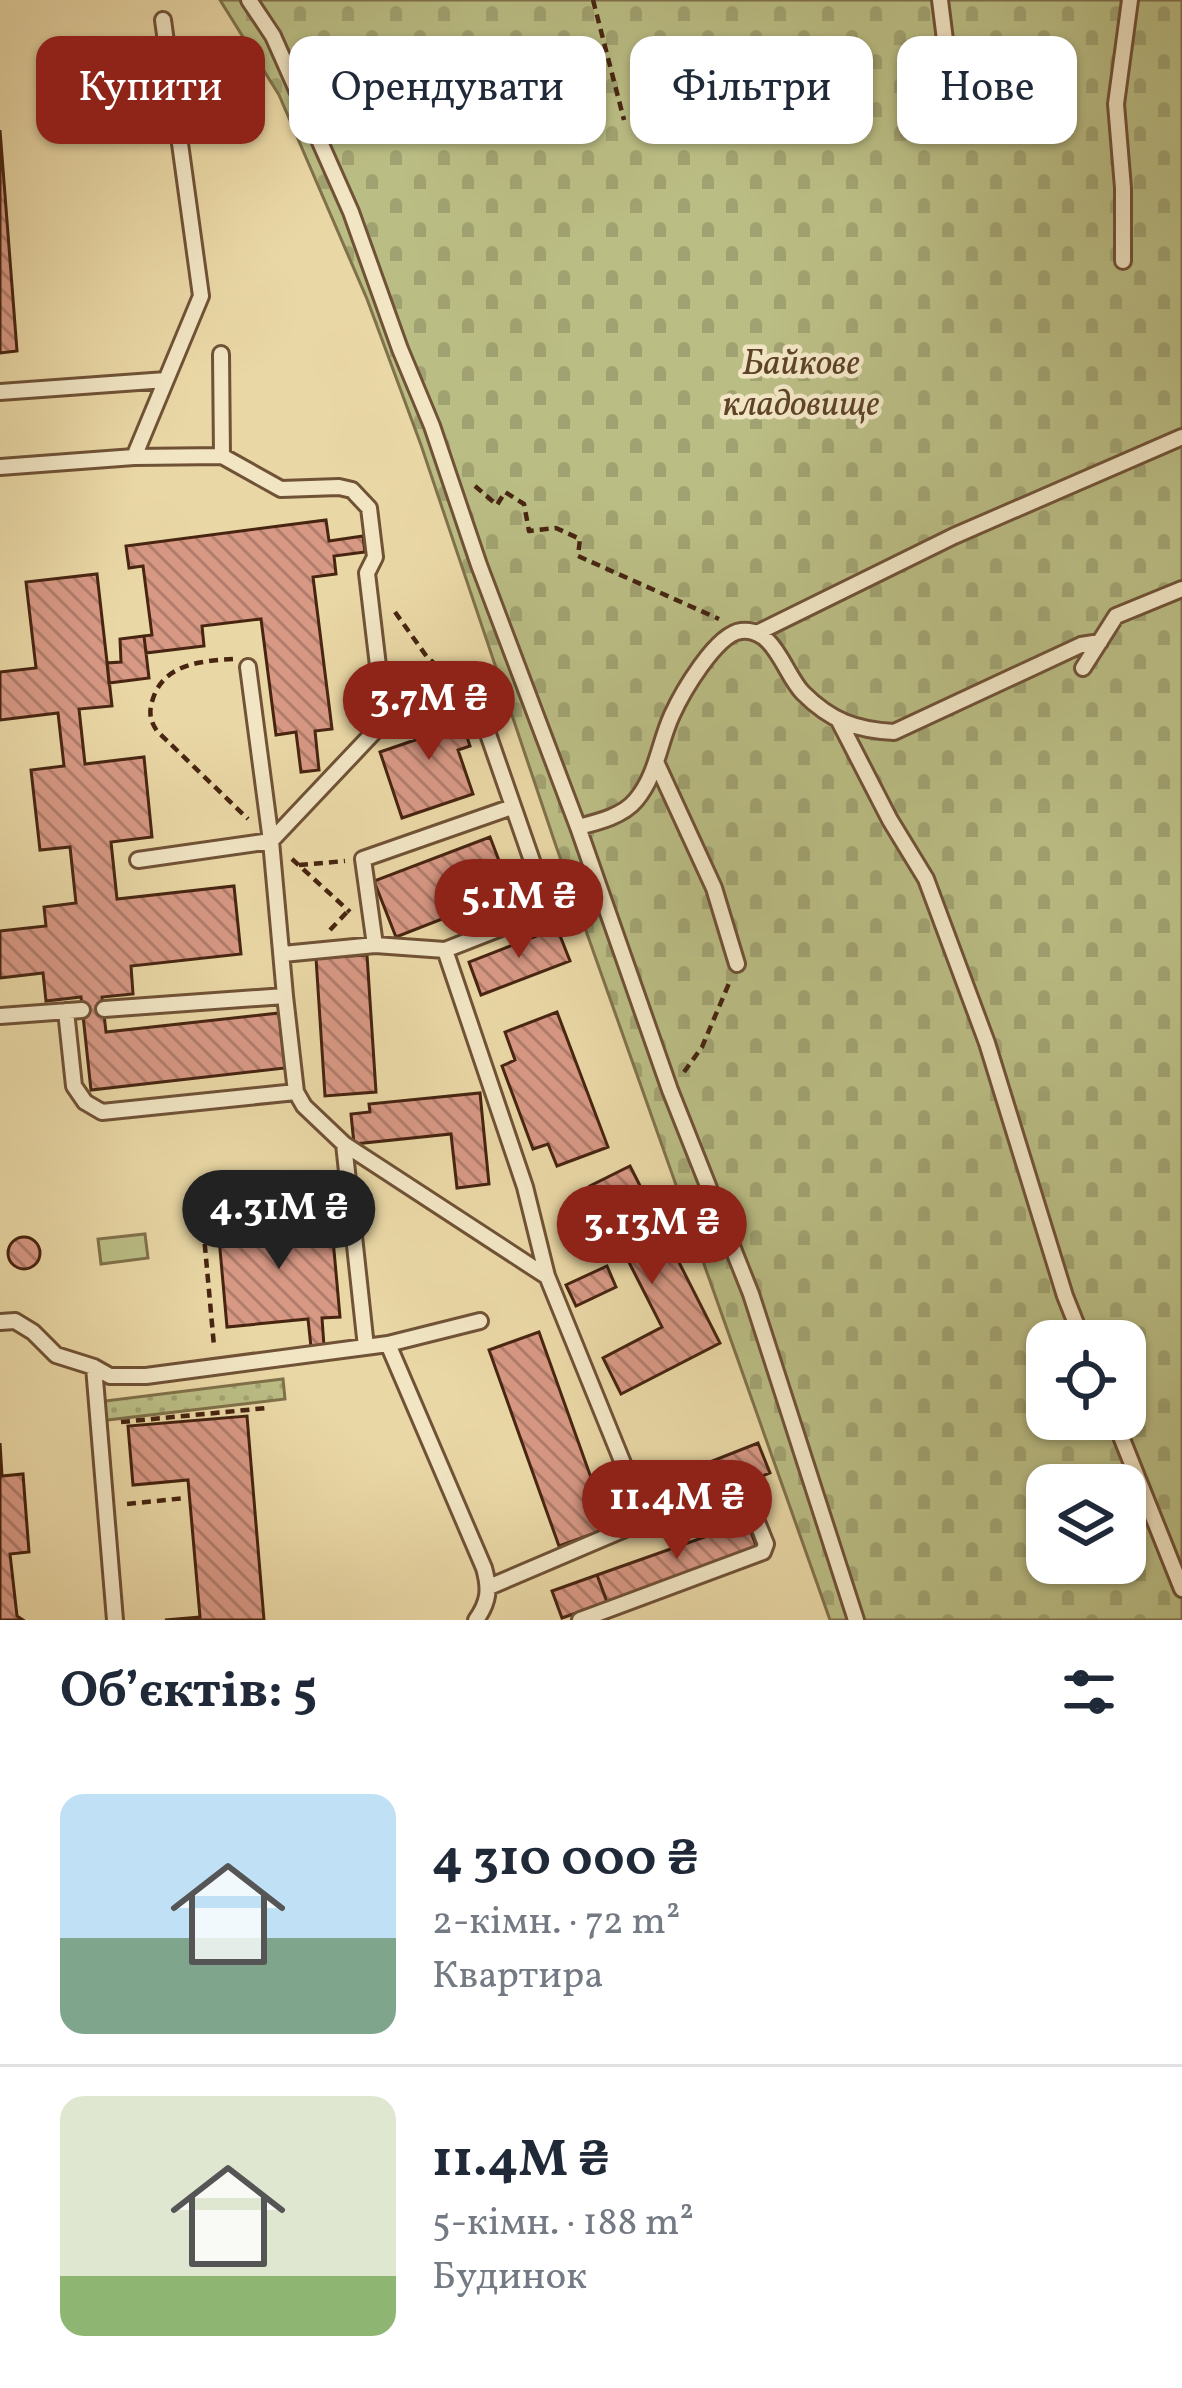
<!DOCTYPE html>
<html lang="uk">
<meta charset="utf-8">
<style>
:root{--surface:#fff;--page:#f6f6f7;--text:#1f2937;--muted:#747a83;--line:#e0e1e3;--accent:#8f2418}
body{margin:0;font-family:Vollkorn,serif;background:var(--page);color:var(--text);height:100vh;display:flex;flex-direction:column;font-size:45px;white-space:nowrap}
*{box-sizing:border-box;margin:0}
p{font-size:39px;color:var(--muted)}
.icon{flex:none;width:66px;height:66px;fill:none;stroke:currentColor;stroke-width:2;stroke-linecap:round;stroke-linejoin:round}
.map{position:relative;height:1620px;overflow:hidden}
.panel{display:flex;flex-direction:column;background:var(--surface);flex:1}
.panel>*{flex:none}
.hud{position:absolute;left:36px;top:36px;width:1110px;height:108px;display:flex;gap:24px}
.buttons{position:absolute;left:1026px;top:1320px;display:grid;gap:24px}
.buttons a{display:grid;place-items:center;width:120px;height:120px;border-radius:24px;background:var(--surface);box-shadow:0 3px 9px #0004;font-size:60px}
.price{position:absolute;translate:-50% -102px;padding:0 27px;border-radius:42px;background:var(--accent);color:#fff;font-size:39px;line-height:78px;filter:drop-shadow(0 3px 6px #0008)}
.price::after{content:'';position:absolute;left:50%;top:72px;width:36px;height:27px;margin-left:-18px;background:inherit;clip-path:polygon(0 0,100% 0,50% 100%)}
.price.active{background:#222;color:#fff}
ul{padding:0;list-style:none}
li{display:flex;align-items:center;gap:36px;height:300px;padding:0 60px}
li+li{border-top:3px solid var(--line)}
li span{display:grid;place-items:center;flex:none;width:336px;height:240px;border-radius:24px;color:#555}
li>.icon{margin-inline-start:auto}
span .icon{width:144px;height:144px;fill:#fffc;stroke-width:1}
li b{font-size:51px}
h2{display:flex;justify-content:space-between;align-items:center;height:144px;padding:0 60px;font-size:51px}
.pill{padding:0 42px;border-radius:24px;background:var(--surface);box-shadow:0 3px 9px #0004;font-size:42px;line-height:108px}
.pill.active{background:var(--accent);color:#fff}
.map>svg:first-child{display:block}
.grass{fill:url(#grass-dots);stroke:#80714a;stroke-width:3}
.cemetery{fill:url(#cemetery-stones);stroke:#80714a;stroke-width:3;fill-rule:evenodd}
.green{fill:#babd84;stroke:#80714a;stroke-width:3}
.building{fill:url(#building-back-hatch);stroke:#472511;stroke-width:3}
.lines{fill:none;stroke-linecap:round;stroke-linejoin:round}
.service-casing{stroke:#705236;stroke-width:20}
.path{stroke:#472511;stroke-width:4.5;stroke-dasharray:9 6;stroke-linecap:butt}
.service{stroke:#f1e5c4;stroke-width:14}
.labels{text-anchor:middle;stroke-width:9;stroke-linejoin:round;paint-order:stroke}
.park-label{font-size:36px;font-style:italic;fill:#5e4328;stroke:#f1e5c4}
</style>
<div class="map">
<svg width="1182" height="1620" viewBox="0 0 1182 1620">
<defs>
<pattern id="grass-dots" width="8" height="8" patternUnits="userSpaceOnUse" patternTransform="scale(3)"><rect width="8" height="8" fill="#babd84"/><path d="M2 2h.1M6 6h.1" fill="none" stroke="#a1a271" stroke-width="1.8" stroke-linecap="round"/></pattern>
<pattern id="cemetery-stones" width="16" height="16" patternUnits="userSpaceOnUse" patternTransform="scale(3)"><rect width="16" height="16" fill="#babd84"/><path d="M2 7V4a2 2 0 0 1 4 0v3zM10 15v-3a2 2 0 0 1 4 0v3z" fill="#a1a271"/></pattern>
<pattern id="building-back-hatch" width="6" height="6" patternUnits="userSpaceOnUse" patternTransform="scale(3)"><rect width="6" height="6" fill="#d79884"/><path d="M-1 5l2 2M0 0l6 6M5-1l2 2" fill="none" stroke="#b07c6b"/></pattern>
</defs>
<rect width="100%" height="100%" fill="#e9d7a5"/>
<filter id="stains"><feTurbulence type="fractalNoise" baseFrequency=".00167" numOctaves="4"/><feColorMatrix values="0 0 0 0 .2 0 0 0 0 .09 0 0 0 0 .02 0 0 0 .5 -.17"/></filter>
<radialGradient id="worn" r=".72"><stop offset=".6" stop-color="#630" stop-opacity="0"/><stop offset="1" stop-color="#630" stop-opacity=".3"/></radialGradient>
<path class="grass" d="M283,1379L285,1399L99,1421L97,1402Z"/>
<path class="cemetery" d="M220,0H1182V1620H830L556,846L421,445L367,299L279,95ZM1047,1341H1125V1419H1047ZM1047,1485H1125V1563H1047Z"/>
<path class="green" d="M145,1234L148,1258L101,1264L98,1239Z"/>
<path class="building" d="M0,130L17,351L0,353Z
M326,520L329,541L363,536L365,552L334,556L336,574L313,577L332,729L315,731L319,770L301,772L296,732L276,735L261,619L202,626L204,646L146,653L144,636L152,635L143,566L129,568L126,546Z
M97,574L112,706L79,709L85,764L144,757L152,837L111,842L117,899L234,886L241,954L131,966L133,994L102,997L106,1032L279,1013L285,1068L91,1090L81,997L46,1001L43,973L0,978V931L46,926L44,907L76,903L70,847L40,850L31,770L64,766L58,713L0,720V672L36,668L26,582Z
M144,636L149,678L109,683L107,663L121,662L120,639Z
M456,703L470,746L458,750L473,794L402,818L380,752L415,740L408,720Z
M490,837L511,892L396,937L374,881Z
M557,928L570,961L481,995L469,962Z
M367,955L376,1092L325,1096L316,958Z
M557,1012L608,1147L557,1166L548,1144L533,1149L502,1066L515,1060L505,1032Z
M480,1093L489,1184L457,1188L451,1134L354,1144L351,1114L370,1112L369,1104Z
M630,1166L720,1343L621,1394L603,1358L662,1327L590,1186Z
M248,1198L250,1224L331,1217L340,1317L322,1318L324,1346L311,1347L308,1319L227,1327L218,1227L234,1226L232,1199Z
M8 1253a16 16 0 1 1 32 0a16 16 0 1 1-32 0Z
M607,1266L616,1287L576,1306L566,1285Z
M539,1332L609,1528L559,1546L489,1350Z
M247,1416L264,1620H165L200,1617L188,1480L133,1485L128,1426Z
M0,1443L2,1476L23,1474L29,1552L10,1554L17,1616L23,1620H0Z
M758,1443L770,1473L681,1507L669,1478Z
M747,1522L757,1548L607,1602L597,1575Z
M597,1575L607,1602L562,1618L552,1591Z"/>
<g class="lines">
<defs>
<path id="service" d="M249,0L273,36L351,212L400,349L432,426L479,565L578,827L670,1090L751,1294L856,1620
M940,0L945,40
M1123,261V188L1116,104L1130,0
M221,354L222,456
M0,392L166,380
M134,457L201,296L163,20
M0,467L134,457L222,456L281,489L339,487L352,490L369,508L375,557L367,573L383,708L375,731L271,841L138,860
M757,633L954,536L1182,437
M1083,668L1116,616L1182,589
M839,721L890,820L926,879L987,1043L1065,1296L1083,1341
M657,764L714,888L737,964
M578,827C598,822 623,816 636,800C657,775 659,743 672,715C682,693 716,634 741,631C775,627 784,674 803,693C831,721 856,730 894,732L1081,645L1100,642
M375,945L445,950L511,924L534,900L538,878L488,734
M445,950L525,1187L547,1276L646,1520L489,1587
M283,954L375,945L363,859L512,807
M104,1009L285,996L271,841L248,667
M66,1011L74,1086L85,1102L102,1112L296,1092L285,996
M0,1016L82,1010
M296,1092L304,1106L344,1144L546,1276
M344,1144L366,1347
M210,1195L349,1183
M0,1322L15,1321L33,1332L56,1355L94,1367L110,1376H146L388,1344L480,1321
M388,1344L484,1568C490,1589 489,1602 476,1620
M94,1367L115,1620
M1114,1419L1182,1589
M580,1620L763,1552L766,1544L753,1512L743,1508C717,1515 668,1538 646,1520"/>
</defs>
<use href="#service" class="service-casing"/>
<path class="path" d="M593,0L624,120
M475,486L497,505L505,492L524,504L529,531L556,528L580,539L578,556L719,619
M395,612L427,657L450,677L464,681L472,690L481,714
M233,659C203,661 169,663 155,693C149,708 148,718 157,731L248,819
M292,859L350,912
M299,865L345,861
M330,930L347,912
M684,1072L702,1047L730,981
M202,1214L214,1346
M121,1422L267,1408
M127,1504L185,1498"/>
<use href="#service" class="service"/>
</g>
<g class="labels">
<g class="park-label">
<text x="801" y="374">Байкове<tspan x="801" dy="41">кладовище</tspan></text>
</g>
</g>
<rect width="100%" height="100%" filter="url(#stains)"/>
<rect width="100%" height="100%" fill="url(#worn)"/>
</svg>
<div class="buttons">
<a><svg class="icon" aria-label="locate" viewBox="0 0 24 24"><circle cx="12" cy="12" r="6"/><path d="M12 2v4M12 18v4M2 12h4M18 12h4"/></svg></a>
<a><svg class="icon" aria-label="layers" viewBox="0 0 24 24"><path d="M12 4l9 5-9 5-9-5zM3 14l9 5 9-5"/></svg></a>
</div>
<b class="price" style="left:429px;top:763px">3.7M ₴</b>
<b class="price" style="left:519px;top:961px">5.1M ₴</b>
<b class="price active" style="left:279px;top:1272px">4.31M ₴</b>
<b class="price" style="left:652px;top:1287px">3.13M ₴</b>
<b class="price" style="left:677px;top:1562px">11.4M ₴</b>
<div class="hud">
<a class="pill active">Купити</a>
<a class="pill">Орендувати</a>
<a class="pill">Фільтри</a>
<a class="pill">Нове</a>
</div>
</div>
<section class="panel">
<h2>Об’єктів: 5<svg class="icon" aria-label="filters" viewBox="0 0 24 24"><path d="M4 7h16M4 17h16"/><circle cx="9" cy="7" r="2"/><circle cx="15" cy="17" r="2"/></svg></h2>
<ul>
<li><span style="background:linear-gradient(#bfe0f5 60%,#7fa58c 0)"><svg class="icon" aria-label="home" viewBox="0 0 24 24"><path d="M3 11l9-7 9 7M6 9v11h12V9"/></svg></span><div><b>4 310 000 ₴</b><p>2-кімн. · 72 m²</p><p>Квартира</p></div></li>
<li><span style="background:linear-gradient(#dfe7d0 75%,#8fb573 0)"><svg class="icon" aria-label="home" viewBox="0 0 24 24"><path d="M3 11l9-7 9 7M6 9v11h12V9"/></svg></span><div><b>11.4M ₴</b><p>5-кімн. · 188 m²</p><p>Будинок</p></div></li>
</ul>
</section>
